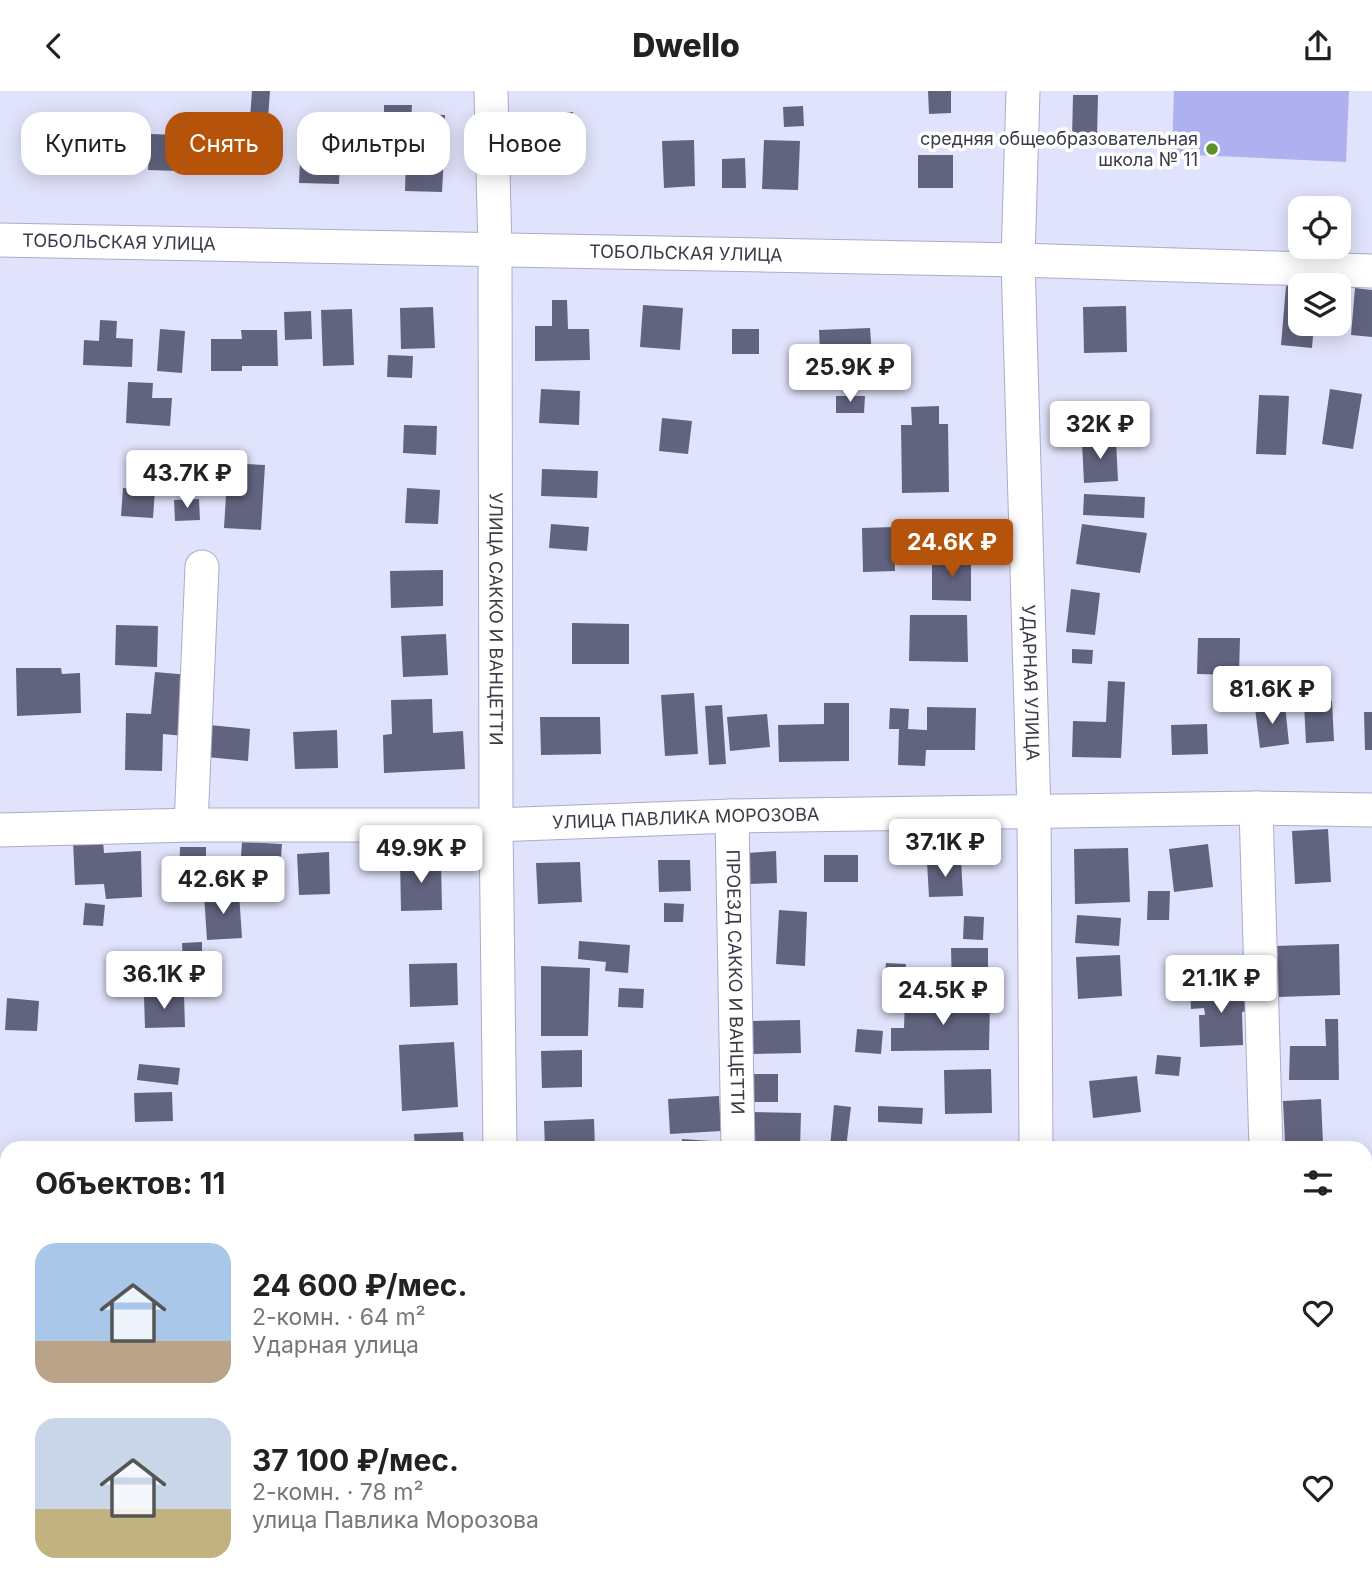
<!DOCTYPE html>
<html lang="ru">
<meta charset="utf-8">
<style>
:root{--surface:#fff;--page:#f6f6f6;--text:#222;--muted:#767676;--accent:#b45309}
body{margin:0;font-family:Inter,sans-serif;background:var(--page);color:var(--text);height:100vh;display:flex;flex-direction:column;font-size:26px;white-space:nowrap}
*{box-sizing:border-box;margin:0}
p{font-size:23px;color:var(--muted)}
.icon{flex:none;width:38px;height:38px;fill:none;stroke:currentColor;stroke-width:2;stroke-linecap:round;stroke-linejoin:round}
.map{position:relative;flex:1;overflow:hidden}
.panel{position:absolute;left:0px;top:1050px;width:1372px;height:448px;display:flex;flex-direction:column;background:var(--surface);border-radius:21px 21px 0 0;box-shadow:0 4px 18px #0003}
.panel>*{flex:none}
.guide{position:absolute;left:21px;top:21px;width:700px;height:63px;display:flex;gap:14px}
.fabs{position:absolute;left:1288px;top:105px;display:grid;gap:14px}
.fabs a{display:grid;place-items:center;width:63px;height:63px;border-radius:14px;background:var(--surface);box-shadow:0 4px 18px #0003;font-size:35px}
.price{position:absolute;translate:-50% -60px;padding:0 16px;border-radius:7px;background:#fff;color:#222;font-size:23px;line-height:46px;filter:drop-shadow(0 2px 4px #0008)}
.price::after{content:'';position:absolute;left:50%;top:42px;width:21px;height:16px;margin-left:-10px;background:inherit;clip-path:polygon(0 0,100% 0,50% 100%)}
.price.on{background:var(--accent);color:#fff}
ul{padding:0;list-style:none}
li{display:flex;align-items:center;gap:21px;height:175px;padding:0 35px}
li span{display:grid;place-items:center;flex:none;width:196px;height:140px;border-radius:21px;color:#555}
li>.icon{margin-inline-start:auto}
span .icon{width:84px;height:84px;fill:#fffc;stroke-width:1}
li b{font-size:30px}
h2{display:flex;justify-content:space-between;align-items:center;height:84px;padding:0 35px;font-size:30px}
.chip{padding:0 24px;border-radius:21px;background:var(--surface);box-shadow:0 4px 18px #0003;font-size:24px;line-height:63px}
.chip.on{background:var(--accent);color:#fff}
header{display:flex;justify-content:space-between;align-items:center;height:91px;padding:0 35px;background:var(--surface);font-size:32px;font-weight:800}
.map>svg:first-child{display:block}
.green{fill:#aeb0f0}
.building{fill:#62647f}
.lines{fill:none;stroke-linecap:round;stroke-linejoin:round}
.minor-casing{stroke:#a9acca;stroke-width:35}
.minor{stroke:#fff;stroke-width:33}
.poi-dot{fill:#5d9028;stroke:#fff;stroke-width:2.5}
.labels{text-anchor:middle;stroke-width:7;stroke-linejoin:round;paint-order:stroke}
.poi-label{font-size:18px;fill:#3a3b47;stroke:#fff;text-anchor:end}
.street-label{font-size:18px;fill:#3a3b47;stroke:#fff}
</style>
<header><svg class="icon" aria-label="back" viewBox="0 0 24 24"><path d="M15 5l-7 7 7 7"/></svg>Dwello<svg class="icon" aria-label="share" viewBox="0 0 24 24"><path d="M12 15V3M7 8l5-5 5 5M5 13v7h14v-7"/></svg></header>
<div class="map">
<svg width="1372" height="1498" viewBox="0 0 1372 1498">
<rect width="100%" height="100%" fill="#e1e3fc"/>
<path class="green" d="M1174,0H1349L1346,71L1172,63Z"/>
<path class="building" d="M252,0H270L268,28L250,27Z
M928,0H951V22L929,23Z
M1073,4H1098L1097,48H1072Z
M384,14H412L411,34H384Z
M803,15L804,35L784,36L783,16Z
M573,21L575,53L539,55L537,23Z
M416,23L445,24L443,52L414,50Z
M150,43L181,44L180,80L148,79Z
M229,43L266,44L265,81L228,80Z
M301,47L341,49L339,93L299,92Z
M694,49L695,95L664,97L662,50Z
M764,49L800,50L798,99L762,98Z
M406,63L444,64L442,101L405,100Z
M918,64H953V97H918Z
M745,67L746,97H722V68Z
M1286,195L1300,196V233H1314L1312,257L1281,254Z
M1355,197L1372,199V246L1351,244Z
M552,209H567L568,238H589L590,269L535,270V235H552Z
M643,214L683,217L680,259L640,256Z
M1126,215L1127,261L1084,262L1083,216Z
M433,216L435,257L401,258L400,217Z
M352,218L354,274L323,275L321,219Z
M311,220L312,248L285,249L284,221Z
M100,229L117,230L116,247L133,248L132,276L83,274L84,249L99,250Z
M870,237L873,280L821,283L819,239Z
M160,238L185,240L182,282L157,280Z
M732,238H759V263H732Z
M241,239H277L278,275H242V280H211V248H242Z
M388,264L413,265L412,287L387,286Z
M128,291L153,292L152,307H172L170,335L126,332Z
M541,298L580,300L579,334L539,332Z
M1330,298L1362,303L1353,358L1322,353Z
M1259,304L1289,305L1286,364L1256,363Z
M836,305H865L864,322H836Z
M939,315V333H948L949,401L902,402L901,334H912L911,316Z
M662,327L692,330L688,363L659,360Z
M404,334L437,335L436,364L403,362Z
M1116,349L1118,390L1084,392L1082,351Z
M228,372L265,374L261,439L224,437Z
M542,378L598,380L597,407L541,405Z
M123,397L155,399L153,427L121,425Z
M407,397L440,399L438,433L405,432Z
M1084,403L1145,406L1144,427L1083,424Z
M199,408L200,429L175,430L174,409Z
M551,433L589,436L587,460L549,457Z
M1082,433L1147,442L1140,482L1076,473Z
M894,436L895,480L863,481L862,437Z
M932,466H971V510L932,509Z
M443,479V515L391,517L390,480Z
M1071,498L1100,502L1095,544L1066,541Z
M910,524H967L968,571L909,570Z
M572,532L629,533V573H572Z
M116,534L158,535L157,576L115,574Z
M446,543L448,584L403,586L401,545Z
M1198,547H1240L1239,584L1197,583Z
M1072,558L1093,559L1092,573L1072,572Z
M16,577H61L62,583L80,582L81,622L17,625Z
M155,581L189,584L184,645L163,643L162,680L125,679L126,622L151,623Z
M1108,590L1125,591L1121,667L1072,666L1073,630L1106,631Z
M694,602L698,663L665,665L661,604Z
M432,608L433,642L463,640L465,678L384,682L383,644L392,643L391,609Z
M1332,610L1334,650L1306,652L1304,612Z
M824,612H849V670L779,671L778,634L824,633Z
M722,614L726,673L709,674L705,615Z
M1285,614L1289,653L1260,657L1255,617Z
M927,616L976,617L975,659H926L925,675L898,674L899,638H889L890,617L909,618L908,638L927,639Z
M1364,621H1372V659H1365Z
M767,623L770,656L730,660L727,626Z
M540,626H600L601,663L541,664Z
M1207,633L1208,663L1172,664L1171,634Z
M210,634L250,638L248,670L207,666Z
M337,639L338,677L295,678L293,641Z
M1328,738L1331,791L1295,793L1292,740Z
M103,749L104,762L141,760L142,806L106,808L104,793L75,794L73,750Z
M242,751L282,753L280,782L240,780Z
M1208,753L1213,796L1174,801L1169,758Z
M180,756H206V791H179Z
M1128,757L1130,811L1075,813L1074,758Z
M776,760L777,792L750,793L748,762Z
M329,761L330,803L299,804L297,763Z
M824,764H858V791H824Z
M441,768L442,819L401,820L400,769Z
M658,769H690L691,800L659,801Z
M961,769L963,805L929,806L927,771Z
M580,771L582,811L538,813L536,772Z
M1148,800H1170L1169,829H1147Z
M239,802L242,847L207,849L204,804Z
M85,812L105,814L103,835L83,834Z
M664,812L684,813L683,831H664Z
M779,819L807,821L805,875L776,873Z
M1077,824L1121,827L1119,855L1075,852Z
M964,825L984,826L983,849L963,848Z
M579,850L630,854L628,882L605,880L606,871L578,868Z
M202,851V873L183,874L182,852Z
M1339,853L1340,904L1277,906L1275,855Z
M951,857H988V899H952Z
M1120,864L1122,905L1078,908L1076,866Z
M457,872L458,914L410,916L409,873Z
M886,872L906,873L902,910L882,908Z
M541,875L590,877L588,945H541Z
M1247,894L1249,920L1242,921L1243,954L1200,956L1199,924H1205L1204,917L1191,918L1190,899Z
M619,897L644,898L643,917L618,916Z
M184,904L185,936L145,937L144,905Z
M7,907L39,910L37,940L5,939Z
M905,909L990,911L989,959L891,960V937H904Z
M1325,928H1338L1339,989H1289L1290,955H1326Z
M800,929L801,962L751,963V930Z
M857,938L883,940L881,963L855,961Z
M454,951L458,1016L402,1020L399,954Z
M582,959V996L542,997L541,960Z
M1157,964L1181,966L1179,985L1155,983Z
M139,973L180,977L178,994L137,989Z
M991,978L992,1022L945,1023L944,979Z
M752,983H778V1011H752Z
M1137,985L1141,1021L1093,1027L1089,990Z
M172,1001L173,1030L135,1031L134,1002Z
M719,1005L721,1040L670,1043L668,1008Z
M1321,1008L1323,1052H1285L1283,1010Z
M834,1014L851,1016L846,1057L830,1056Z
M878,1015L923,1017L922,1033L878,1031Z
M747,1021L801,1022L800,1057H746Z
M594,1028L595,1057H545L544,1030Z
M463,1041L464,1057H415L414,1043Z
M682,1048L725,1051V1057H682Z
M1365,1419H1372V1459H1365Z
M114,1491H155V1498L114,1494Z
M841,1491H904V1498H840Z
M1088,1491H1138V1496H1088Z
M1269,1491H1299L1298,1498H1268Z"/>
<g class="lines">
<defs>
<g id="minor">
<path id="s1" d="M491,0L495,159L496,734L500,1057"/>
<path id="s2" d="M1023,0L1018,169L1034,721L1036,1057"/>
<path id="s3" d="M0,149L1018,169L1372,180"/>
<path d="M1256,717L1266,1057"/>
<path id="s4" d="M732,725L738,1057"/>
<path d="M191,734L202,476"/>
<path id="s5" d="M0,739L191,734H496L732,725L1256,717L1372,719"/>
<path d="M0,1262H7"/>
<path d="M1365,1265H1372"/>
<path d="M512,1491V1498"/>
<path d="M816,1491V1498"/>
<path d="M1042,1491V1498"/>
<path d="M215,1498V1491"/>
<path d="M1336,1498V1491"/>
</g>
</defs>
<use href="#minor" class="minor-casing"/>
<use href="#minor" class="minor"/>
</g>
<circle class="poi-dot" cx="1212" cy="58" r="7"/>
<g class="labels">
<g class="poi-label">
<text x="1198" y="54">средняя общеобразовательная<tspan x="1198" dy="21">школа № 11</tspan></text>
</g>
<g class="street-label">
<text dy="6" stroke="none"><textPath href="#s3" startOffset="119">ТОБОЛЬСКАЯ УЛИЦА</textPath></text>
<text dy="6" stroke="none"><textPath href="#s3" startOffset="686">ТОБОЛЬСКАЯ УЛИЦА</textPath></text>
<text dy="6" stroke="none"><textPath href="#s1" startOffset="528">УЛИЦА САККО И ВАНЦЕТТИ</textPath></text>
<text dy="6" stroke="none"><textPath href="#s2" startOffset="592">УДАРНАЯ УЛИЦА</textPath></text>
<text dy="6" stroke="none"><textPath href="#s5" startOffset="686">УЛИЦА ПАВЛИКА МОРОЗОВА</textPath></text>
<text dy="6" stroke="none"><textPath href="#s4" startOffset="166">ПРОЕЗД САККО И ВАНЦЕТТИ</textPath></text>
</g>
</g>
</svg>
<div class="fabs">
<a><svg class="icon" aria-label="locate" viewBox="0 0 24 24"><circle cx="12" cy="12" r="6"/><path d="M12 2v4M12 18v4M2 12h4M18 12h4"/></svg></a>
<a><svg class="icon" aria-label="layers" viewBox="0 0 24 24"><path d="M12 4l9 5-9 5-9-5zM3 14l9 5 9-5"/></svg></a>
</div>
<b class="price" style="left:850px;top:313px">25.9K ₽</b>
<b class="price" style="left:1100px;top:370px">32K ₽</b>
<b class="price" style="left:187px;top:419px">43.7K ₽</b>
<b class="price on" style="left:952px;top:488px">24.6K ₽</b>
<b class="price" style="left:1272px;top:635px">81.6K ₽</b>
<b class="price" style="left:945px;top:788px">37.1K ₽</b>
<b class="price" style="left:421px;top:794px">49.9K ₽</b>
<b class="price" style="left:223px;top:825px">42.6K ₽</b>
<b class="price" style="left:164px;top:920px">36.1K ₽</b>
<b class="price" style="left:1221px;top:924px">21.1K ₽</b>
<b class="price" style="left:943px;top:936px">24.5K ₽</b>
<div class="guide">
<a class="chip">Купить</a>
<a class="chip on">Снять</a>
<a class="chip">Фильтры</a>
<a class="chip">Новое</a>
</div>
<section class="panel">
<h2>Объектов: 11<svg class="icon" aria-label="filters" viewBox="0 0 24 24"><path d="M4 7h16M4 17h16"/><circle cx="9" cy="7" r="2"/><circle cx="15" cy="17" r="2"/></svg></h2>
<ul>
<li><span style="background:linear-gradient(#a9c7e8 70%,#b9a48a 0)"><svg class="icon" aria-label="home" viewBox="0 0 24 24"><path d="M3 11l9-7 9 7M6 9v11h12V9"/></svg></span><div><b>24 600 ₽/мес.</b><p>2-комн. · 64 m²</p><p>Ударная улица</p></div><svg class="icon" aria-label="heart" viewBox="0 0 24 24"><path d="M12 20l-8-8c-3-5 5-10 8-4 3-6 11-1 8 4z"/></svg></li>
<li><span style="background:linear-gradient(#c9d6e8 65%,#c2b280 0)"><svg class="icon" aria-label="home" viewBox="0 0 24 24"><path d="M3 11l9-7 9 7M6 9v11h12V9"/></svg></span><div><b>37 100 ₽/мес.</b><p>2-комн. · 78 m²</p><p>улица Павлика Морозова</p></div><svg class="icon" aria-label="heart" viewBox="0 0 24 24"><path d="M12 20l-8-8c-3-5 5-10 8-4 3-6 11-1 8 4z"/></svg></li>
</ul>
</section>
</div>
